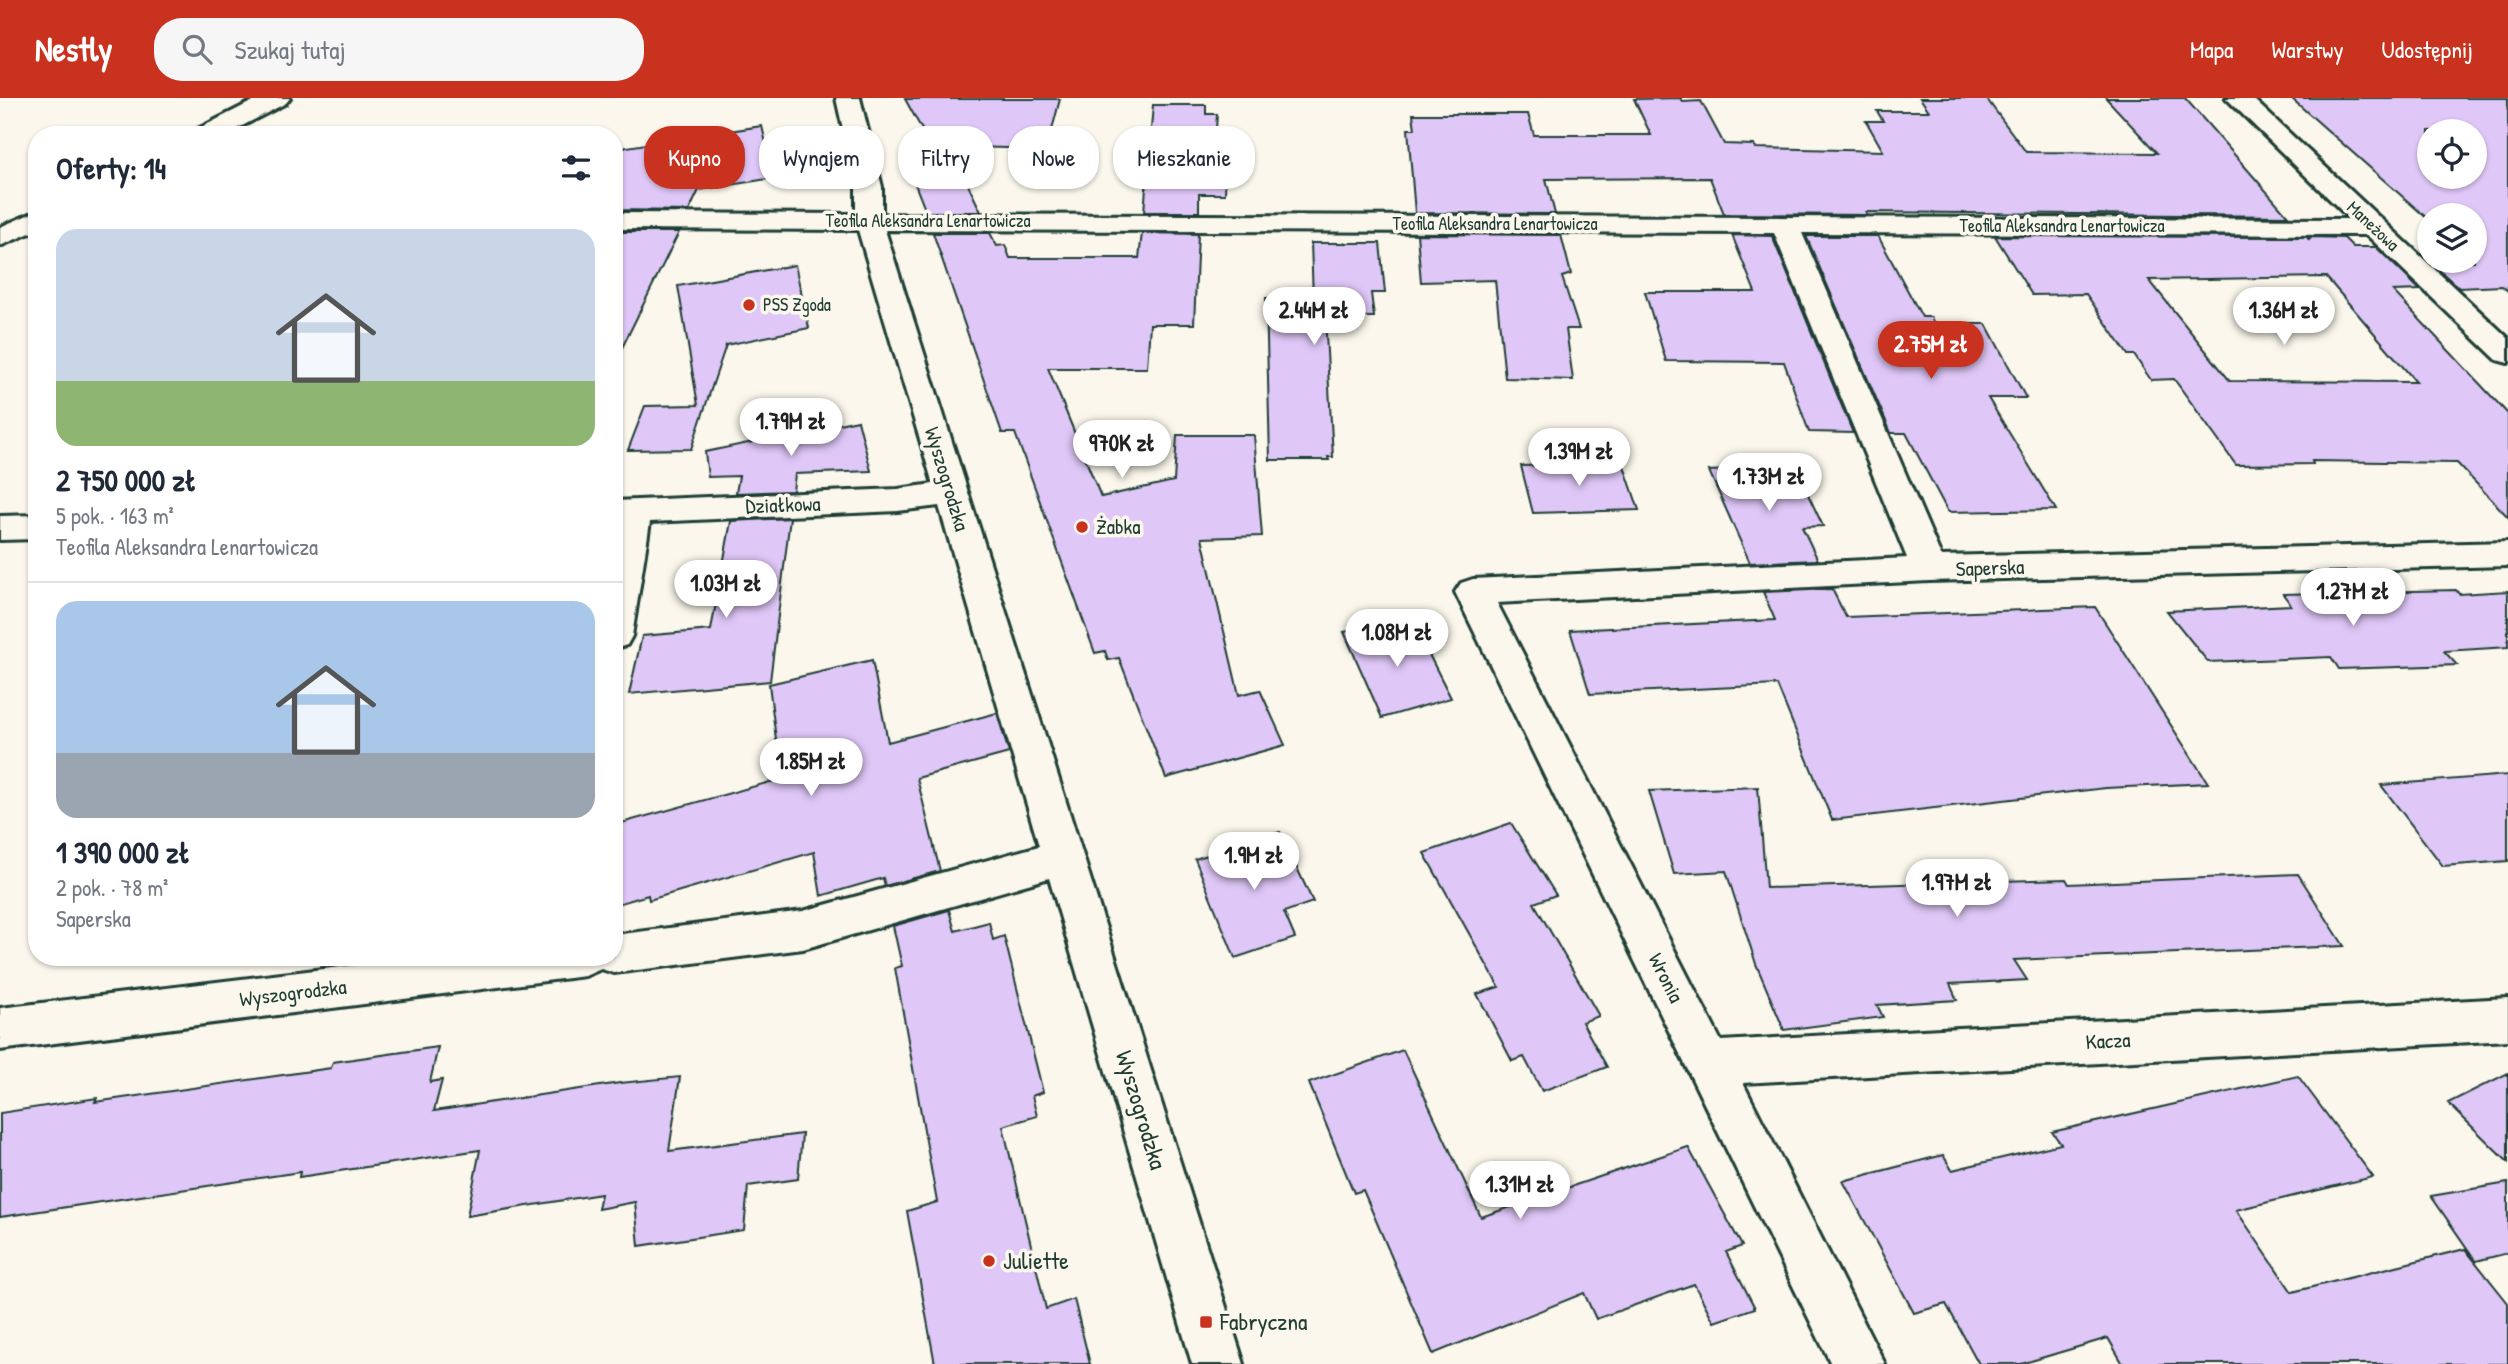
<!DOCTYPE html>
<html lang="pl">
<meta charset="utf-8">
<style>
:root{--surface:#fff;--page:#f6f6f7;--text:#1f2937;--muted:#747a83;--line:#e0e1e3;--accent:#c8321e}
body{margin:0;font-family:"Patrick Hand",sans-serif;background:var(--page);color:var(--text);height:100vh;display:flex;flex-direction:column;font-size:26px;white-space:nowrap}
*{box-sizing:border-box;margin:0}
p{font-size:23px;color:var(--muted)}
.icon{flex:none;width:38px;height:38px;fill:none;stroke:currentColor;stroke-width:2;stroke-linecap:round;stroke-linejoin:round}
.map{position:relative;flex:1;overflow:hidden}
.side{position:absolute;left:28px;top:28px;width:595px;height:840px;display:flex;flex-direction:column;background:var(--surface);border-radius:28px;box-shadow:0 2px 5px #0004}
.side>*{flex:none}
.top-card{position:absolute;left:644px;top:28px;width:665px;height:63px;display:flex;gap:14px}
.tools{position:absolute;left:2417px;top:21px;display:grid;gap:14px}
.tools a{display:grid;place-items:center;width:70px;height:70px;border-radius:50%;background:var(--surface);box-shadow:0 2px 5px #0004;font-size:35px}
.price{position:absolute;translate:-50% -60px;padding:0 16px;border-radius:24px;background:#fff;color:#222;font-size:23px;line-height:46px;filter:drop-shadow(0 2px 4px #0008)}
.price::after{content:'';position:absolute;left:50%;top:42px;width:21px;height:16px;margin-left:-10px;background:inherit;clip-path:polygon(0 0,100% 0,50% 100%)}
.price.current{background:var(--accent);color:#fff}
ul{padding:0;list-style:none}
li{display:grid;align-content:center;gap:14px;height:371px;padding:0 28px}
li+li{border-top:2px solid var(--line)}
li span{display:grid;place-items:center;height:217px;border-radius:21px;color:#555}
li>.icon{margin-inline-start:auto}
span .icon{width:126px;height:126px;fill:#fffc;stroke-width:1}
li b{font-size:30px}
h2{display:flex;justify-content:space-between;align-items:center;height:84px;padding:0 28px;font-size:30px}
.pill{padding:0 24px;border-radius:28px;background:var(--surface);box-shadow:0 2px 5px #0004;font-size:24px;line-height:63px}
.pill.current{background:var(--accent);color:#fff}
header{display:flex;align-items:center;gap:42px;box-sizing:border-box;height:98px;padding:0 35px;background:var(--accent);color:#fff}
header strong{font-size:33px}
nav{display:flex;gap:38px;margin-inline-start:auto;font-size:24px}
.search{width:490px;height:63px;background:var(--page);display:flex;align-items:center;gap:18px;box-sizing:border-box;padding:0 24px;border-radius:28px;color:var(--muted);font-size:26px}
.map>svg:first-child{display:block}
.building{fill:#dfc7f7;stroke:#1f3d34;stroke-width:2;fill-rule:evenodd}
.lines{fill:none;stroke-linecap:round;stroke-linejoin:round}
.minor-casing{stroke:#1f3d34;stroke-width:6}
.minor{fill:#fbf7ec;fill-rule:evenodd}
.poi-dot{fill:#c8321e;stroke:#fbf7ec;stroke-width:2.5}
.labels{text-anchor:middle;stroke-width:7;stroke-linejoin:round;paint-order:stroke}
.far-street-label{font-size:18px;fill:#1f3d34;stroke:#fbf7ec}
.far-poi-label{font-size:18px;fill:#1f3d34;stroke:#fbf7ec;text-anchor:start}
.street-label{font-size:21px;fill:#1f3d34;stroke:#fbf7ec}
.poi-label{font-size:21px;fill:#1f3d34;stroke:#fbf7ec;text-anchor:start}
.near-street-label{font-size:24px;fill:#1f3d34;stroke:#fbf7ec}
.near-poi-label{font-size:24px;fill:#1f3d34;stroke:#fbf7ec;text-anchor:start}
</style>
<header>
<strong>Nestly</strong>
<div class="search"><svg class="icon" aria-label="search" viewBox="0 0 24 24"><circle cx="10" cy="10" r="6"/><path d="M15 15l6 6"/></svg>Szukaj tutaj</div>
<nav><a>Mapa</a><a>Warstwy</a><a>Udostępnij</a></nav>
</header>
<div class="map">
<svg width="2508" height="1266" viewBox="0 0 2508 1266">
<rect width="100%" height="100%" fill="#fbf7ec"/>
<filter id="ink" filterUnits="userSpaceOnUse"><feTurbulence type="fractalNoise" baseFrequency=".0143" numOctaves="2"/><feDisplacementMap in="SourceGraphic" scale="14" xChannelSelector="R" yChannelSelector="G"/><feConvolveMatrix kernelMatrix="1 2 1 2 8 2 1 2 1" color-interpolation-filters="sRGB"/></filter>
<g filter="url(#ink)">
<path class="building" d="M1681,0L1683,4L1701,3L1724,46L1754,47L1755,50L1883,53L1866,23H1883L1877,13H1929L1920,0H1986L2026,54L2157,55L2106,0H2185L2288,118L1866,114L1867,117L1724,116L1710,80L1546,81L1555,116L1415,115L1408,31H1415L1413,16H1528L1534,37H1651L1634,1Z
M2291,0H2508V193L2502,188L2459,190L2429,163H2474V117H2429V122ZM2429,33H2474V79H2429Z
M905,1H1060L1047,51L931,48Z
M1153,7H1206V16H1217L1216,31H1227L1225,96H1199V114H1144Z
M762,28L774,80L699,92L689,113L614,112V51Z
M953,55L981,114H926L906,63Z
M614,134H679L614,266Z
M933,135H990L997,148L1005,147L1010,160H1139L1142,135L1198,136L1194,226H1150L1147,270H1048L1101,399L1174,383L1177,337H1254L1262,438L1202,440L1239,597L1260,592L1285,647L1166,680L1119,560L1108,562L1105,553L1095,555L1015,335H1002Z
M1417,136L1561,137L1571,176L1562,179L1579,231H1566L1573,282L1505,280L1495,182L1421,184Z
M1732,137L1772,138L1853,335L1809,334L1784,264L1666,263L1645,194H1755Z
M1806,138H1878L1922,219H1931L1934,226H1986L2026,300H1988L2056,412L1948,414L1906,335H1891Z
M1995,138L2307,139L2309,142L2312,139L2344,140L2353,149H2376L2420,192L2393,193L2508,316V419L2457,365L2312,363L2313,366L2236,367L2174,281L2151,282L2134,257H2128L2086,196L2032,197ZM2326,179L2416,284L2230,283L2149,182Z
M1311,145H1380L1385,195H1371L1374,219H1325L1333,359H1328L1329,362H1270L1266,200H1313Z
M795,167L809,230L726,247L691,351L628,352L645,308L698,307L678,188Z
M858,322L871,373L795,376L793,393L736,395L739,378L708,379L705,354Z
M1623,365L1639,412L1533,415L1521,368Z
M1795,369L1823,428L1802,429L1818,462L1750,465L1709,373Z
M790,420L770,583L629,596L642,538L711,532L731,423Z
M1832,491L1846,519L2095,509L2208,685L2106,690L1832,722L1777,587L1590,596L1570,532L1775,522L1763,494Z
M2456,492L2459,496L2508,493V549L2444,553L2457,567L2339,571L2331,559L2208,564L2167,513L2291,507L2283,496Z
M1393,524L1398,535L1416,531L1451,600L1382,620L1344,534Z
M872,562L888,644L997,615L1009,655L917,680L940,773L885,788L883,780L821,798L814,754L649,802L648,797L614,807V727L781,681L769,586Z
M2508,677V763L2443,768L2381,687Z
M1758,689L1766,790L2066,781L2069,786L2298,776L2344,848L2014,862L2027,882L1950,886L1957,902L1877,907L1883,919L1784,932L1756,866L1726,773L1674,776L1649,693Z
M1511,725L1556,797L1534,805L1599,918L1582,924L1607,969L1542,993L1524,959L1512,963L1477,896L1499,889L1424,755Z
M1280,734L1313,804L1284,814L1295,840L1235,860L1195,761Z
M949,812L955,833L989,824L993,842L1004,838L1043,994L1032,998L1037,1018L1003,1028L1046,1211L1074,1201L1090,1266H935L907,1113L937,1104L895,870L902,868L893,828Z
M438,949L430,984L442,982L434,1013L620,985L680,979L669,1053L802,1036L798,1081L748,1088L744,1132L639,1148L635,1104L598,1111L601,1096L467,1118L480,1052L299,1079L300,1074L0,1119V1015L97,1000L95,1004L331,970L333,964Z
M1403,952L1481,1119L1688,1049L1742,1148L1726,1154L1755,1210L1714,1224L1694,1186L1596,1221L1584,1195L1433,1256L1363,1092L1354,1095L1309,985Z
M2508,975V1064L2448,1005Z
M2298,978L2373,1079L2236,1112L2292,1194L2465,1151L2508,1205V1266H2123L2108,1240L2021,1266H1979L1946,1206L1914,1215L1843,1083L1943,1057L1952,1072L2061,1046L2052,1034Z
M2508,1085V1155L2476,1163L2431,1098Z"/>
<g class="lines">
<defs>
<path id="minor" d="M259,0H290L286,5L225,37H193L196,32Z
M836,0H860L882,89V116L2350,121L2226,0H2252L2508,240V265L2497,262L2367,137L1802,135L1941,458L2508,444V468L1929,483L1497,505L1721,943L2508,900V942L1743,985L1885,1266H1831L1455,494L1461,485L1473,481L1907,460L1774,135L885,132L1244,1266H1192L1049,780L803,851L614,875L601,871L585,878L0,952V910L423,859H614V837L803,813L1039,748L939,408L898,413L650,424L632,538L627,547L614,551V403L898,391L933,386L858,132L614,131V115L856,116V89Z
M37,113V132L0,148V129Z
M37,417V441L0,442V418Z"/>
</defs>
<use href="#minor" class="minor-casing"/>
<use href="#minor" class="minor"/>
</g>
</g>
<g class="poi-dot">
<circle cx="749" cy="207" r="7"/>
<circle cx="1082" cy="429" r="7"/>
<circle cx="989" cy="1163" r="7"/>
<rect x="1199" y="1217" width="14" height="14" rx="3.5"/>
</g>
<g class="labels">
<g class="far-street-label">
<text x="928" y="129">Teofila Aleksandra Lenartowicza</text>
<text x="1495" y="132">Teofila Aleksandra Lenartowicza</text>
<text x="2062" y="134">Teofila Aleksandra Lenartowicza</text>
<text transform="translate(2373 128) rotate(43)" y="6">Maneżowa</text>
</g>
<g class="far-poi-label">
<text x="763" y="213">PSS Zgoda</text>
</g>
<g class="street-label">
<text transform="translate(947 381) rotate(73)" y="7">Wyszogrodzka</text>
<text transform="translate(783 407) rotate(-2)" y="7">Działkowa</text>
<text transform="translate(1990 470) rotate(-2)" y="7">Saperska</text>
<text transform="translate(1666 880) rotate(63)" y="7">Wronia</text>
<text transform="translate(293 895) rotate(-7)" y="7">Wyszogrodzka</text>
<text transform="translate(2108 943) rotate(-3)" y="7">Kacza</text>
</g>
<g class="poi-label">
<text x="1096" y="436">Żabka</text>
</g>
<g class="near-street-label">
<text transform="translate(1141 1012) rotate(73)" y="8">Wyszogrodzka</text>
</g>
<g class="near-poi-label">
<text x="1003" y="1171">Juliette</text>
<text x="1220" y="1232">Fabryczna</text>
</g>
</g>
</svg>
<div class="tools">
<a><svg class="icon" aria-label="locate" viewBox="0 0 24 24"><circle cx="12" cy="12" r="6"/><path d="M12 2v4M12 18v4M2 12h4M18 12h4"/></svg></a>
<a><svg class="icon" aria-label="layers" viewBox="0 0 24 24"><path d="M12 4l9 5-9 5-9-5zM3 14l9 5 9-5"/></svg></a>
</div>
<b class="price" style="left:1314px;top:249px">2.44M zł</b>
<b class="price" style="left:2284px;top:249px">1.36M zł</b>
<b class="price current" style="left:1931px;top:283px">2.75M zł</b>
<b class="price" style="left:791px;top:360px">1.79M zł</b>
<b class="price" style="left:1122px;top:382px">970K zł</b>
<b class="price" style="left:1579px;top:390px">1.39M zł</b>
<b class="price" style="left:1769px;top:415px">1.73M zł</b>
<b class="price" style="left:726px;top:522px">1.03M zł</b>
<b class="price" style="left:2353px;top:530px">1.27M zł</b>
<b class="price" style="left:1397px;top:571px">1.08M zł</b>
<b class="price" style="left:811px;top:700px">1.85M zł</b>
<b class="price" style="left:1254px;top:794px">1.9M zł</b>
<b class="price" style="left:1957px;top:821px">1.97M zł</b>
<b class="price" style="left:1520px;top:1123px">1.31M zł</b>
<div class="top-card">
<a class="pill current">Kupno</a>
<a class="pill">Wynajem</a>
<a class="pill">Filtry</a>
<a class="pill">Nowe</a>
<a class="pill">Mieszkanie</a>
</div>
<section class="side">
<h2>Oferty: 14<svg class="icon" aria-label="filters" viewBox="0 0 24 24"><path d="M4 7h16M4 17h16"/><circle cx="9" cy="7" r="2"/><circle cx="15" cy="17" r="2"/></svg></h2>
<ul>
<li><span style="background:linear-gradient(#c9d6e8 70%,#8fb573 0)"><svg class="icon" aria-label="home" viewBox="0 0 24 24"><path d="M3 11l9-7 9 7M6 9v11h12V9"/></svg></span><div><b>2 750 000 zł</b><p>5 pok. · 163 m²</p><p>Teofila Aleksandra Lenartowicza</p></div></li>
<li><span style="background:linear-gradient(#a9c7e8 70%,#9aa5b1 0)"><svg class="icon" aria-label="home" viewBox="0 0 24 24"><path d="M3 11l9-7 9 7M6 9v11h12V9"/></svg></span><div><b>1 390 000 zł</b><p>2 pok. · 78 m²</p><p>Saperska</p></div></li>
</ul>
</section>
</div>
